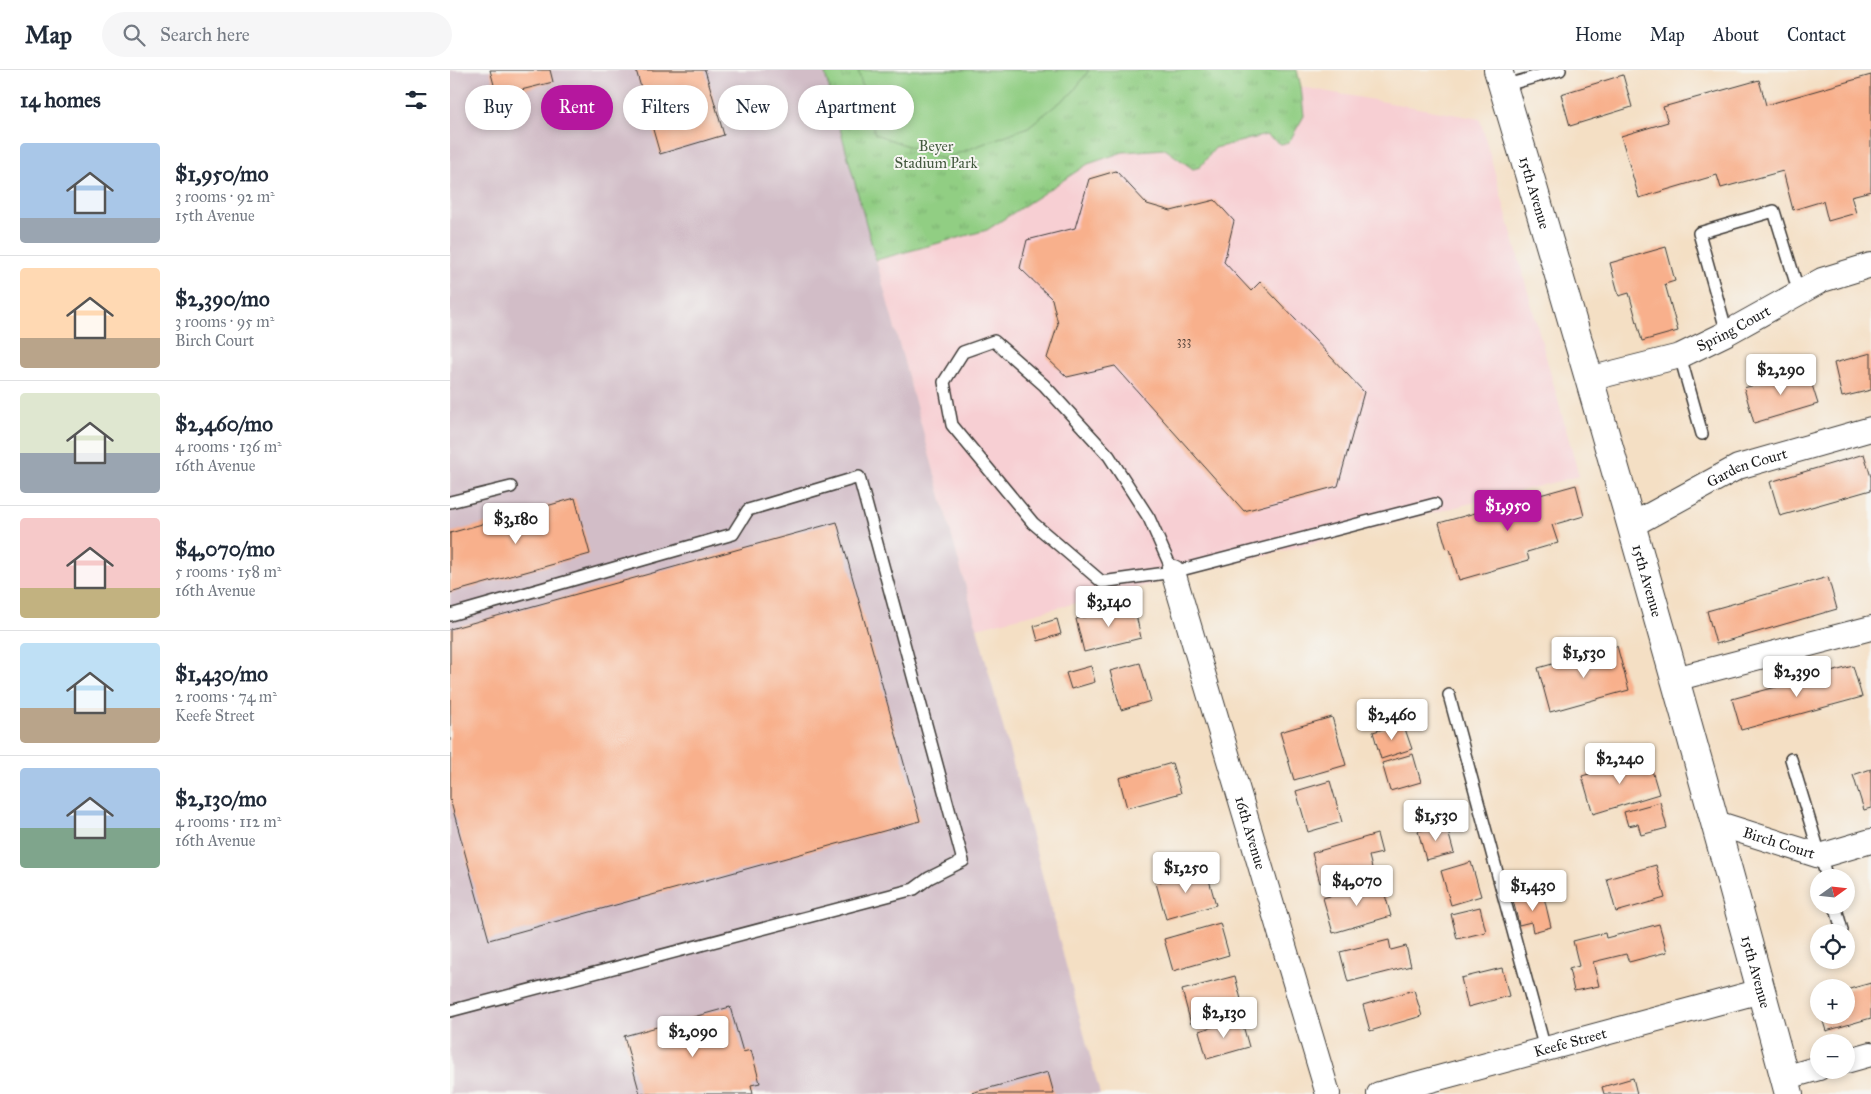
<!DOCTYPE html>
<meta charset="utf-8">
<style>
:root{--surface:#fff;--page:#f6f6f7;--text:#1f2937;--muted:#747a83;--line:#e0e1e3;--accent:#b5179e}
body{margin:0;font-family:"IM FELL Great Primer",serif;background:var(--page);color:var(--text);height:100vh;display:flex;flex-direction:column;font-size:19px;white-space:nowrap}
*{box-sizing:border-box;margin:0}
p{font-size:16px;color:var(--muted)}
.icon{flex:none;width:28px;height:28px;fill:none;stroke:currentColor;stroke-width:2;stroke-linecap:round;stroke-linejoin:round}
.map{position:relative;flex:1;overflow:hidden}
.side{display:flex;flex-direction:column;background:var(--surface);width:450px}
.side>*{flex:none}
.hud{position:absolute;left:15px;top:15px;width:475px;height:45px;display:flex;gap:10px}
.needle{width:32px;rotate:75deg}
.controls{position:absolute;left:1360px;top:799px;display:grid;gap:10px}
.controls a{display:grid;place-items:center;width:45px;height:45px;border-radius:50%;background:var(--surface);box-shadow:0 2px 8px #0003;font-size:25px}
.price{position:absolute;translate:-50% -42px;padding:0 11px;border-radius:5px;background:#fff;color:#222;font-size:16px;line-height:32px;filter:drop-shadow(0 1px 2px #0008)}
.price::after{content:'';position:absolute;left:50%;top:30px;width:15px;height:11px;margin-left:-8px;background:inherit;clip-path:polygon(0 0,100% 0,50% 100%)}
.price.active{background:var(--accent);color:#fff}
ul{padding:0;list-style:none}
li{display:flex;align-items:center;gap:15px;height:125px;padding:0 20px}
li+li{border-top:1px solid var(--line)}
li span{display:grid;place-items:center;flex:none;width:140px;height:100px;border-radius:5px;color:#555}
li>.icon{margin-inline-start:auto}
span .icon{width:60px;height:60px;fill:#fffc;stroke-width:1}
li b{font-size:21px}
h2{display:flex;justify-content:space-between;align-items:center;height:60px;padding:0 20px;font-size:21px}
.pill{padding:0 18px;border-radius:22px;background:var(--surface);box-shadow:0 2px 8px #0003;font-size:18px;line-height:45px}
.pill.active{background:var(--accent);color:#fff}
header{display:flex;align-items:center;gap:30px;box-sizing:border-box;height:70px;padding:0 25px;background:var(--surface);border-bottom:1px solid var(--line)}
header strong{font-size:24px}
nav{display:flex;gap:28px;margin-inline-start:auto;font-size:18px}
.search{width:350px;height:45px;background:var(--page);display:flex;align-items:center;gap:12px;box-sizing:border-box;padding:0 18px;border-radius:28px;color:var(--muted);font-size:19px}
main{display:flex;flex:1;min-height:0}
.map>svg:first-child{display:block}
.built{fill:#f7cfd3}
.industrial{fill:#d2bdc7}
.grass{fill:url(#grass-tufts);stroke:#567550}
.pitch{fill:#91ce83;stroke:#567550}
.building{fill:#f8b08c}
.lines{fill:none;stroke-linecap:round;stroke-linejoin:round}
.service-casing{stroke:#3c3935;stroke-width:14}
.minor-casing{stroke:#3c3935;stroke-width:26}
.secondary-casing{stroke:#3c3935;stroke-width:30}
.service{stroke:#fff;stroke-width:11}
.minor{stroke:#fff;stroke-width:24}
.secondary{stroke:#fff;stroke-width:28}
.labels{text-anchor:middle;stroke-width:4;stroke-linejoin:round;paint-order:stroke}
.number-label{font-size:12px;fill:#534138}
.park-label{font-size:15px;fill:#455a40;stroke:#f6f6f2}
.street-label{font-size:15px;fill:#1c1c1c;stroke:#f6f6f2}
</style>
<header>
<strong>Map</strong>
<div class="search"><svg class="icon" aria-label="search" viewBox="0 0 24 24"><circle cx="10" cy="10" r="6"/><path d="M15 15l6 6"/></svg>Search here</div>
<nav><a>Home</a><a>Map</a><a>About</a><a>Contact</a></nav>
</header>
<main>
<section class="side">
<h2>14 homes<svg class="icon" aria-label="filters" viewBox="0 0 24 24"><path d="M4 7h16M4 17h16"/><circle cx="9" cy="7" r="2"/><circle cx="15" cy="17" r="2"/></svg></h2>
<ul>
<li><span style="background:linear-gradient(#a9c7e8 75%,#9aa5b1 0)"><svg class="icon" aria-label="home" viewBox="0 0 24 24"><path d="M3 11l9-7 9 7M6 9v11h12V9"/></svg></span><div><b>$1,950/mo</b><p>3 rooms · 92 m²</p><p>15th Avenue</p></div></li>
<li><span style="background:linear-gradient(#ffd9b3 70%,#b9a48a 0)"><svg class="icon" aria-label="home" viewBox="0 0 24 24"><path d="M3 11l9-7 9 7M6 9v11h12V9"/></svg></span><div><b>$2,390/mo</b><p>3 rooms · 95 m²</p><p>Birch Court</p></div></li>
<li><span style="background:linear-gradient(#dfe7d0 60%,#9aa5b1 0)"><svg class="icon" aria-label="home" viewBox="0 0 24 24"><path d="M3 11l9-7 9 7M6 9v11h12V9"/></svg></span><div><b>$2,460/mo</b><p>4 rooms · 136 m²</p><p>16th Avenue</p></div></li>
<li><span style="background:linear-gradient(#f6c9c9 70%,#c2b280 0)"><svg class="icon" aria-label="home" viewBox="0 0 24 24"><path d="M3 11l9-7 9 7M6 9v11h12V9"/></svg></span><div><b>$4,070/mo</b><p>5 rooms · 158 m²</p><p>16th Avenue</p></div></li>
<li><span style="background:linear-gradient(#bfe0f5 65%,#b9a48a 0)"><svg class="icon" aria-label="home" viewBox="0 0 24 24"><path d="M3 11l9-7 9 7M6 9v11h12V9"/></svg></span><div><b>$1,430/mo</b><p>2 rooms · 74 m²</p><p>Keefe Street</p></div></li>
<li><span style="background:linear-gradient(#a9c7e8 60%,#7fa58c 0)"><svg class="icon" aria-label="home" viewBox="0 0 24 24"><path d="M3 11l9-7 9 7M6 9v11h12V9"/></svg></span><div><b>$2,130/mo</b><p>4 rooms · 112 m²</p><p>16th Avenue</p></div></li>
</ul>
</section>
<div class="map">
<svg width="1421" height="1024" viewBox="0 0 1421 1024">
<defs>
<pattern id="grass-tufts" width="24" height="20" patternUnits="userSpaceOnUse" patternTransform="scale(1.25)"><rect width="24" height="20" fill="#91ce83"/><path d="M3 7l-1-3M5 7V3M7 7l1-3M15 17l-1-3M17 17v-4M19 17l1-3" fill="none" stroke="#7cb071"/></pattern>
</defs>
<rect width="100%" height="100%" fill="#f6f6f2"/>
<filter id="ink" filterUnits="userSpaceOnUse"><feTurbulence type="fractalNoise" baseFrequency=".02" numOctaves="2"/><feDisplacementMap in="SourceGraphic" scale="10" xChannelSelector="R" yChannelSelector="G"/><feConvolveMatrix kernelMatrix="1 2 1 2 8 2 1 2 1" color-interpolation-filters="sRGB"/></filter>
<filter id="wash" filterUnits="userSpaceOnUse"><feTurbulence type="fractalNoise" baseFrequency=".0096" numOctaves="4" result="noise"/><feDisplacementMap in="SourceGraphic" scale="20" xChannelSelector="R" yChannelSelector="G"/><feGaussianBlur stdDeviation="1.12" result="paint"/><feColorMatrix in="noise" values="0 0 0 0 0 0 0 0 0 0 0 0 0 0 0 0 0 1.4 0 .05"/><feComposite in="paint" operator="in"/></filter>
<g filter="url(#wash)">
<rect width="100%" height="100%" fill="#f4dfc4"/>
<path class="built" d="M851,17L1030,49L1129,406L527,558L426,190L537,160L638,94L673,82L715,79Z"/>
<path class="industrial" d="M0,0H374L527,558L650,1024H0Z"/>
<path class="grass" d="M374,0H847L851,17L854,46L839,72L831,74L816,65L765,78L750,97L743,99L715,79L673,82L638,94L537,160L426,190Z"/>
<path class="pitch" d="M408,0H639L623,22L578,57L493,89L425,64Z"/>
<g id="blocks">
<path class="building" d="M40,0H100L103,12L47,26Z
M186,0H255L274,65L210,84Z
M1173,5L1182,37L1120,56L1111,24Z
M1421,5V121L1401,126L1406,143L1378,151L1373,131L1343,140L1333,101L1271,118L1267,105L1189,128L1171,66L1218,52L1213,37L1309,10L1316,35Z
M666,101L697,134L721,141L765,130L784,151L774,192L801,221L810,212L914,322L888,416L794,441L665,296L617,307L597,288L608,254L602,229L570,198L577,170L625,158L639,109Z
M1216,177L1225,211L1215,214L1228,261L1192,271L1179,223L1169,226L1160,193Z
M1421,283V320L1392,327L1384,293Z
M1357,299L1368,334L1304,353L1294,318Z
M1414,384L1421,407V420L1330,446L1320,412Z
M1126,415L1134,446L1102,455L1108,473L1077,482L1079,490L1009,510L1000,479L997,480L989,453Z
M125,428L140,484L0,523V463Z
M387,452L470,751L39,870L0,729V559Z
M1378,507L1387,539L1266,574L1257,541Z
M684,535L691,568L634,582L626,549Z
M607,549L611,564L588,571L584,556Z
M1167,576L1179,620L1100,642L1088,598Z
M690,593L701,631L671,640L660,601Z
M641,596L645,612L621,619L616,603Z
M1403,596L1412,627L1291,660L1282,629Z
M882,647L896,695L844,710L830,662Z
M953,653L962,679L931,689L923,662Z
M963,684L971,712L940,721L932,693Z
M1198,687L1209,724L1143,744L1132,706Z
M722,693L731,723L677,738L669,708Z
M1421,699V738L1414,740L1403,705Z
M880,711L892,752L858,762L846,721Z
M1210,732L1217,758L1191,765L1188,754L1178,756L1174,742Z
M996,754L1004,783L976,790L968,761Z
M927,764L932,783L919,786L922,798L870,813L862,783Z
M1021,792L1031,826L1001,835L991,801Z
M1206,795L1215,828L1166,842L1157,809Z
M756,799L766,835L716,849L706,813Z
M931,811L941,846L883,863L873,828Z
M1093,823L1101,857L1083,862L1081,852L1069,855L1063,830Z
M1030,837L1036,862L1007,869L1001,844Z
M770,853L779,885L723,901L714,869Z
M1209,854L1217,882L1179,892L1176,884L1143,892L1149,916L1124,921L1119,899L1129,896L1123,871L1155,863L1156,868Z
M939,870L941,880L956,876L961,896L898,912L890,882Z
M1052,898L1059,926L1018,937L1011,908Z
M785,906L794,941L741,954L732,920Z
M1421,913V948L1376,961L1371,945H1396V920Z
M964,920L972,946L920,961L913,935Z
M280,937L293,982L301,980L310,1013L301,1015L303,1024H190L174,966Z
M791,948L799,977L757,989L749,961Z
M598,1002L604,1024H521V1023Z
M1183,1008L1187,1024H1154L1152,1017Z"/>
</g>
</g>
<g filter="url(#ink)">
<use href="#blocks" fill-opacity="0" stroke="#3c3935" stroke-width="1"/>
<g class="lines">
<defs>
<path id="service" d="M1053,16L1110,0
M1277,263L1249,163L1324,141L1349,223
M1230,286L1252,364
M0,432L61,417
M723,502L699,448L659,386L594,315L544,271L513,282L494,312L502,355L583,453L652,512L723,502L985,434
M0,545L283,464L298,440L409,407L513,791L479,808L464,819L0,941
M999,625L1095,979
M1341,689L1377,808
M1385,835L1392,860"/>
<g id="minor">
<path id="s1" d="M1139,309L1230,286L1277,263L1372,210L1421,195"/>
<path id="s2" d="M1182,455L1288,397L1421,359"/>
<path id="s3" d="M723,502L878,1024"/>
<path d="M1225,609L1421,558"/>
<path id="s4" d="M1266,753L1370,786L1421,771"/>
<path d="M1396,991L1421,984"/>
<path d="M1334,1008L1369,998"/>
<path id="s5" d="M929,1024L1311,921"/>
</g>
<g id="secondary">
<path id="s6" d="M1048,0C1150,340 1247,681 1339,1024"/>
</g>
</defs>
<use href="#service" class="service-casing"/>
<use href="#minor" class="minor-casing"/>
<use href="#secondary" class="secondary-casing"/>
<use href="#service" class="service"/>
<use href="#minor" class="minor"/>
<use href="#secondary" class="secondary"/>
</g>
</g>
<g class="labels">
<g class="number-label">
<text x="734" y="275">333</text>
</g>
<g class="park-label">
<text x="486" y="81">Beyer<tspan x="486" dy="17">Stadium Park</tspan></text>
</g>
<g class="street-label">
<text dy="5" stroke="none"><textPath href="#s6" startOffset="128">15th Avenue</textPath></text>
<text dy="5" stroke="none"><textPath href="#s1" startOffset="154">Spring Court</textPath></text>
<text dy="5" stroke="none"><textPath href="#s2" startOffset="129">Garden Court</textPath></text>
<text dy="5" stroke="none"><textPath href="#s6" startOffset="532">15th Avenue</textPath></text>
<text dy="5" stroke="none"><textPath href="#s3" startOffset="272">16th Avenue</textPath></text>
<text dy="5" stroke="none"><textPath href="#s4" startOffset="66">Birch Court</textPath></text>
<text dy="5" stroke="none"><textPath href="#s6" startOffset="938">15th Avenue</textPath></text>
<text dy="5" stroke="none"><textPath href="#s5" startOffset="198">Keefe Street</textPath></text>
</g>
</g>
</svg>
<div class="controls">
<a><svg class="needle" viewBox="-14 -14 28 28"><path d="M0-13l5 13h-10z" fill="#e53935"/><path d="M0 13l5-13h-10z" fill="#747a83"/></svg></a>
<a><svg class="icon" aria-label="locate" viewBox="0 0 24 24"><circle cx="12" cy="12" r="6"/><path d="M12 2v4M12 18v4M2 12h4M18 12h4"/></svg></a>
<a>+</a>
<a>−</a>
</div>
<b class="price" style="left:1331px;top:326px">$2,290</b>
<b class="price active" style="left:1058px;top:462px">$1,950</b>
<b class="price" style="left:66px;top:475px">$3,180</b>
<b class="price" style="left:659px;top:558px">$3,140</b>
<b class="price" style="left:1134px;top:609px">$1,530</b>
<b class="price" style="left:1347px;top:628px">$2,390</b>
<b class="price" style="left:942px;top:671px">$2,460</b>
<b class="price" style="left:1170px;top:715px">$2,240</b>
<b class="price" style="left:986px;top:772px">$1,530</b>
<b class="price" style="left:736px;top:824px">$1,250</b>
<b class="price" style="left:907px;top:837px">$4,070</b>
<b class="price" style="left:1083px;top:842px">$1,430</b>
<b class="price" style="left:774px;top:969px">$2,130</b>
<b class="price" style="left:243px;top:988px">$2,090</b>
<div class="hud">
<a class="pill">Buy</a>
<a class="pill active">Rent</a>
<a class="pill">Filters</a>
<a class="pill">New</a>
<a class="pill">Apartment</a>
</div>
</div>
</main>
